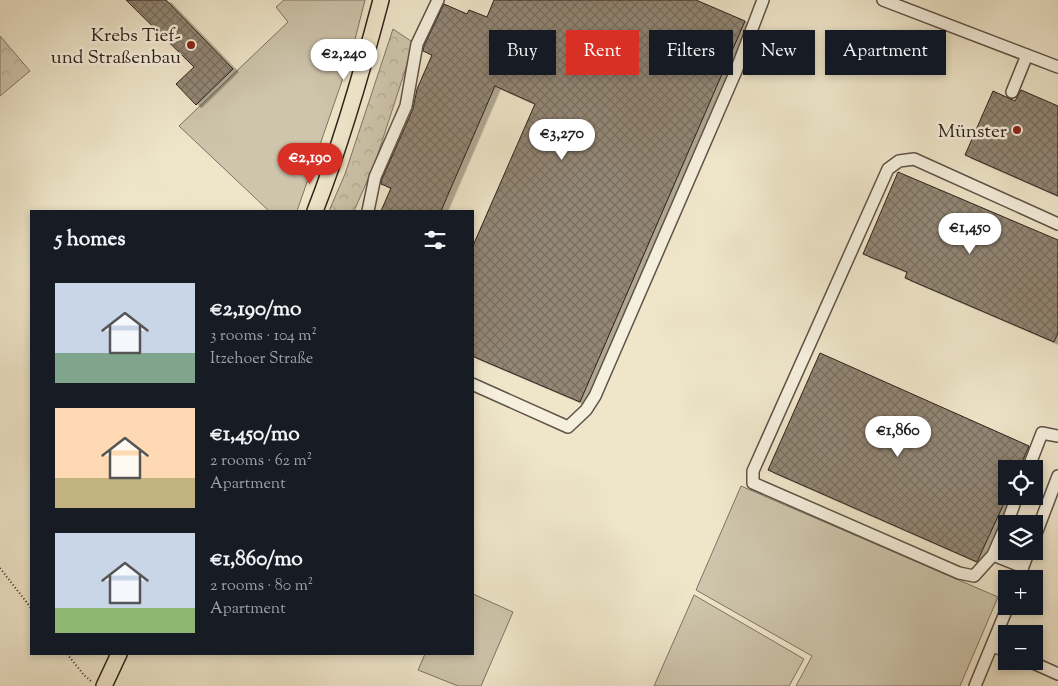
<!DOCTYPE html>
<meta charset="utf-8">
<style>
:root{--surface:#171b24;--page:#242831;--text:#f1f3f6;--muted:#9ea1a6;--accent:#d93025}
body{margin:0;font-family:"Sorts Mill Goudy",serif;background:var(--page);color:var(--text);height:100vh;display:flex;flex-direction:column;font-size:19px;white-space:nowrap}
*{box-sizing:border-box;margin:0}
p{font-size:16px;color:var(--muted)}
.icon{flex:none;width:28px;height:28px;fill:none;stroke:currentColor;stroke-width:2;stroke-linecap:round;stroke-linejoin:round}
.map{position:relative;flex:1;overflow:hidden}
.drawer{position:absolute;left:30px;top:210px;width:444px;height:445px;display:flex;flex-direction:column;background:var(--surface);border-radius:0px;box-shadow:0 2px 8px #0003}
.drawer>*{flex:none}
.banner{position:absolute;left:489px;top:30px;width:475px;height:45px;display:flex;gap:10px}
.tools{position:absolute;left:998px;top:460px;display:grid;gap:10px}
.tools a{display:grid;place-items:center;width:45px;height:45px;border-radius:0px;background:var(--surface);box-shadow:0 2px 8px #0003;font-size:25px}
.price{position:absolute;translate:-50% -42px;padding:0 11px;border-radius:18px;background:#fff;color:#222;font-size:16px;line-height:32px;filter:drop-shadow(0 1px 2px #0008)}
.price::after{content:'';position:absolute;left:50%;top:30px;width:15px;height:11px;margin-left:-8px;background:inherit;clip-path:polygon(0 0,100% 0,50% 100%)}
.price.active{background:var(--accent);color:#fff}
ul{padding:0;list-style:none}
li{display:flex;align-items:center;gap:15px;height:125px;padding:0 25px}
li span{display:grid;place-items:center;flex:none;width:140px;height:100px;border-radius:0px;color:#555}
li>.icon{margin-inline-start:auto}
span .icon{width:60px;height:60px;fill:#fffc;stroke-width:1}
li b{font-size:21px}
h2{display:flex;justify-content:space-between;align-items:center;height:60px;padding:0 25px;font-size:21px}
.tag{padding:0 18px;border-radius:0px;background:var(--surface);box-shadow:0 2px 8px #0003;font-size:18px;line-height:45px}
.tag.active{background:var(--accent);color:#fff}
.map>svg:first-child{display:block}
.green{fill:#cec5ac;stroke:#7e7364}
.forest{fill:url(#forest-crowns);stroke:#7e7364}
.building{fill:url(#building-cross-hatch);stroke:#2f211b;filter:url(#shadow)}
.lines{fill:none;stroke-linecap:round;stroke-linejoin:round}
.minor-casing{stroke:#5f5247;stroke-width:14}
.major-casing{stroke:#2f211b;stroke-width:18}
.path{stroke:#2f211b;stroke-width:2;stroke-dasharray:1 2.5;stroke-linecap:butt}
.minor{stroke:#f5efdd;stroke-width:11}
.major{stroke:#efe6ca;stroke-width:15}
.poi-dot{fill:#8f2418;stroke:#f5efdd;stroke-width:2}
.labels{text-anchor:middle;stroke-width:5;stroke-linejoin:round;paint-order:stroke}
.poi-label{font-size:19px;fill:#2f211b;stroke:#f5efdd;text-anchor:end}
</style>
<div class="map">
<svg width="1058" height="686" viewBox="0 0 1058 686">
<defs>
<pattern id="forest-crowns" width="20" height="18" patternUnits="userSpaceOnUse" patternTransform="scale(1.25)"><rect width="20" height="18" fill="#cec5ac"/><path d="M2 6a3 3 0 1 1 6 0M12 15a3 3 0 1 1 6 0" fill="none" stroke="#b1a993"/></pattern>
<pattern id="building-cross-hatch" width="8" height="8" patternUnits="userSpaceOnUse" patternTransform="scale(1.25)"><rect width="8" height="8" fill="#938776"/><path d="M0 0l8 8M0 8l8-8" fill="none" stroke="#786e60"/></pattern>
<filter id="shadow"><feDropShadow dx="5.5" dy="3" stdDeviation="0" flood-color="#0004"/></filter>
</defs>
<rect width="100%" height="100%" fill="#efe6ca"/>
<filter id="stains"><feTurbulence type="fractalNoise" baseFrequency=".004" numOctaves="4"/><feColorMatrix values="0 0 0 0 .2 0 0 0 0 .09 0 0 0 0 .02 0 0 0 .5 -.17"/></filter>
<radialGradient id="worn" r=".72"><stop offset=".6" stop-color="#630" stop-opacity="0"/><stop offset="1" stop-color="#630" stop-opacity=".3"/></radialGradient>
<path class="green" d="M284,0H365L351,55L297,211H269L179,126L288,22L276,7Z
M741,486L998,597L960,686H796L812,656L696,590Z
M473,594L513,612L481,686H458L418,670L425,654H472Z
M694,595L804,659L789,686H654Z"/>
<path class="forest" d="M393,29L414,43L375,163L354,211H329L345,174Z
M0,36L30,71L0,96Z"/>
<path class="building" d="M126,0H166L233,69L196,105L176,84L194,67Z
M494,0H696L745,21L580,402L472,356V248L535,104L495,86L441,211H381L391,188L381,184L382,179L413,109L417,89L432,55L423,51L424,46L444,4L467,14L469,10L487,17Z
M1021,90L1058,106V196L965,155L993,91L1015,101Z
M898,172L1058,240V333L1054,342L905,278L907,272L863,254Z
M820,353L1029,446L1019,469H1006V499L977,562L768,470Z"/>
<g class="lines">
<defs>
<path id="minor" d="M883,0L1058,67
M1012,92L1027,55
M368,211L375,177L406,106L417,44L438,0
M472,384L568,427L586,410L595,396L736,71L763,0
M1028,469L1042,433L1058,436
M1007,524L1017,496
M1006,525L993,555L974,576L959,573L753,483V471L888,169L899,161L914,159L1058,224
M1034,539L1058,476
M993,555L1023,567
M1018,579L1029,551
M992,646L1006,651
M1029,661L1058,674
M975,686L1008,606"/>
<path id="major" d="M315,211C342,142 362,72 381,0
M104,686L119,654"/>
</defs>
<use href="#minor" class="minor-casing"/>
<use href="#major" class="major-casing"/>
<path class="path" d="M0,568L31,608
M67,654L84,675L92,682"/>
<use href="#minor" class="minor"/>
<use href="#major" class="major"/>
</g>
<g class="poi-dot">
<circle cx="191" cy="45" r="5"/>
<circle cx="1017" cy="130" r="5"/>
</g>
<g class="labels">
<g class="poi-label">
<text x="181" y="41">Krebs Tief-<tspan x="181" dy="22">und Straßenbau</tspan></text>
<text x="1007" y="137">Münster</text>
</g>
</g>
<rect width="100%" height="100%" filter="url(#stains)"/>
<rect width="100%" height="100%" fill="url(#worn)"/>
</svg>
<div class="tools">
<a><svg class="icon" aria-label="locate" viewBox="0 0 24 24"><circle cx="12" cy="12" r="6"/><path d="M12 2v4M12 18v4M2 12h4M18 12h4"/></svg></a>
<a><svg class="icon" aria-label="layers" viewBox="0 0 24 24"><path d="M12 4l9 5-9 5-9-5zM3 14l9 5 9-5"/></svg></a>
<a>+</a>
<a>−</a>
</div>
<b class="price" style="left:344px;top:81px">€2,240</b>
<b class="price" style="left:562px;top:161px">€3,270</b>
<b class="price active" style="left:310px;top:185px">€2,190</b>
<b class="price" style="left:970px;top:255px">€1,450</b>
<b class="price" style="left:898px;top:458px">€1,860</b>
<div class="banner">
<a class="tag">Buy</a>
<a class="tag active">Rent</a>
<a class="tag">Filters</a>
<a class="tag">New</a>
<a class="tag">Apartment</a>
</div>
<section class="drawer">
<h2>5 homes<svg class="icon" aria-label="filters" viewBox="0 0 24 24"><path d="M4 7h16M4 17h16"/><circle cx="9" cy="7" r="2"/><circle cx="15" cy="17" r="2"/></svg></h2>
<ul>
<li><span style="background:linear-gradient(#c9d6e8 70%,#7fa58c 0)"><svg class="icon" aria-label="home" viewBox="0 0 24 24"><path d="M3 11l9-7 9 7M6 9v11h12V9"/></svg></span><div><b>€2,190/mo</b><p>3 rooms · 104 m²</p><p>Itzehoer Straße</p></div></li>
<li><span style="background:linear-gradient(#ffd9b3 70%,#c2b280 0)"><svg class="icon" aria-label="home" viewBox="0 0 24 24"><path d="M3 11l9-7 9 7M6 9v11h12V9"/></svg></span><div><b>€1,450/mo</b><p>2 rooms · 62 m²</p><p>Apartment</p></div></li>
<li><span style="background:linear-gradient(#c9d6e8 75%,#8fb573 0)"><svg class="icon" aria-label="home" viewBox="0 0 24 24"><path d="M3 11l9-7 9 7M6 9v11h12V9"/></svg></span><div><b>€1,860/mo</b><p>2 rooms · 80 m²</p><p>Apartment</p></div></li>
</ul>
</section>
</div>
